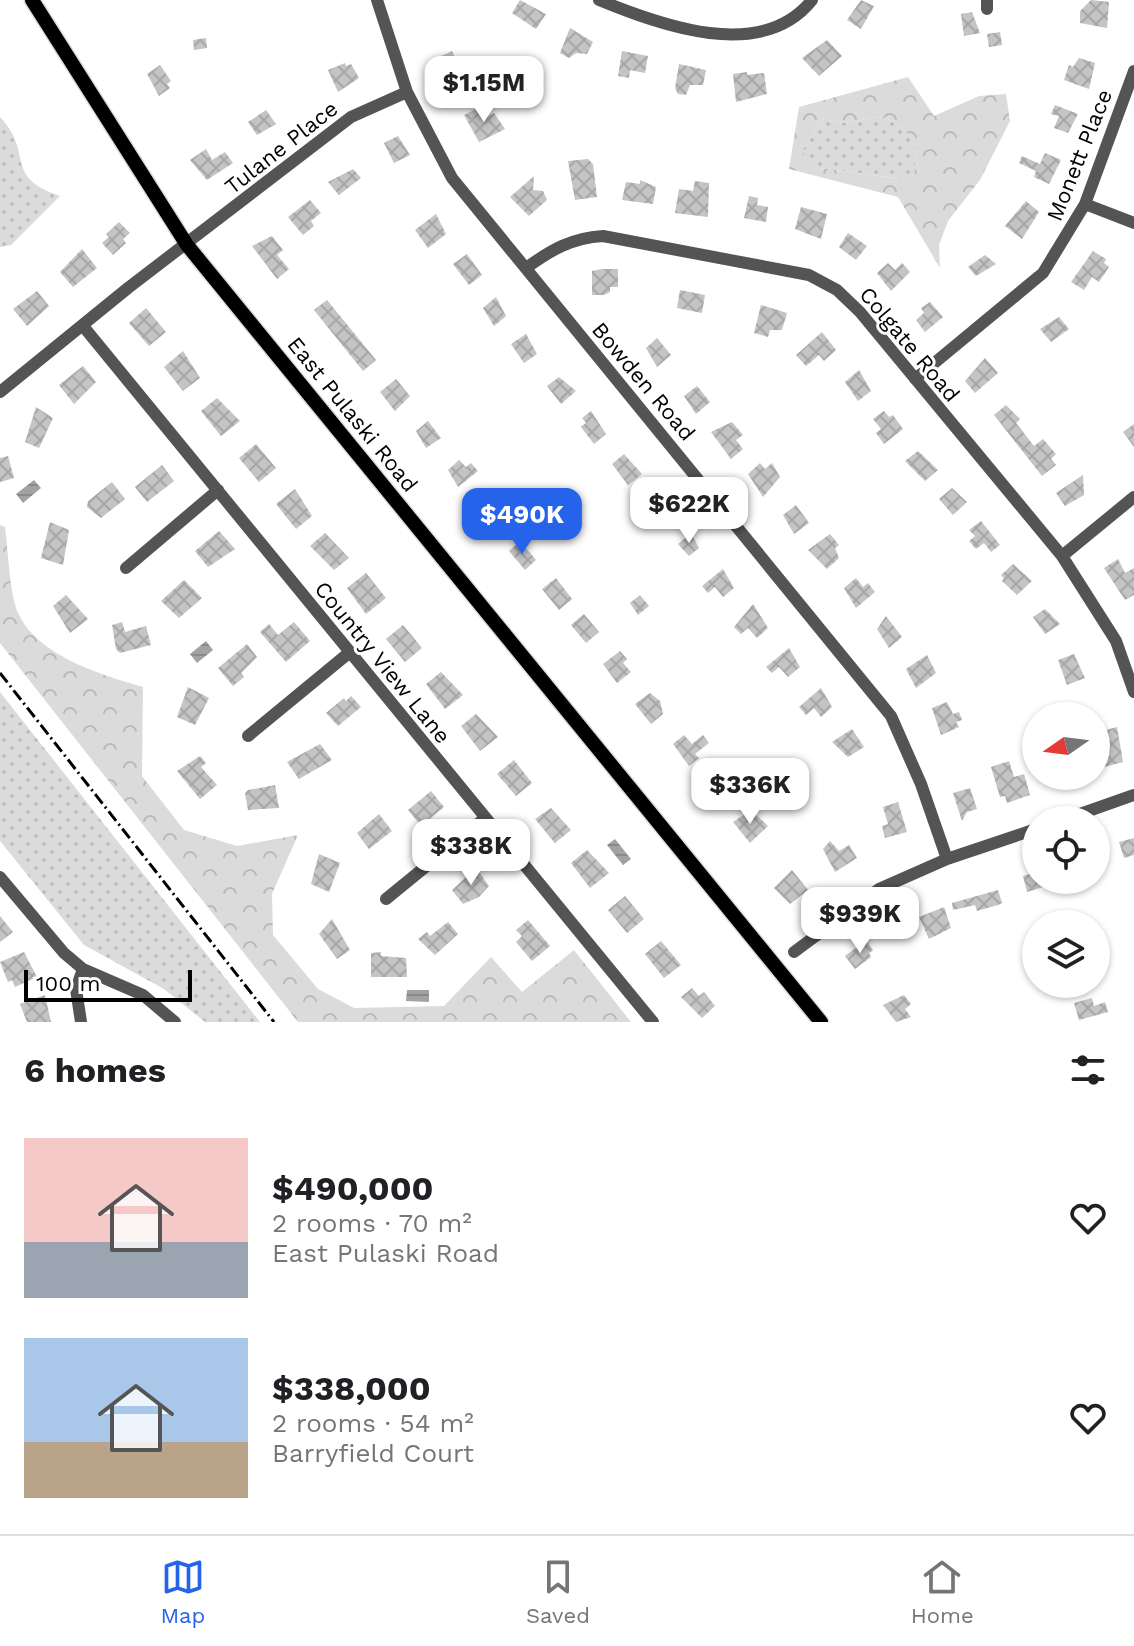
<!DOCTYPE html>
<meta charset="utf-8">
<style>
:root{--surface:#fff;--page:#f2f2f2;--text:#202124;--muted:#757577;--line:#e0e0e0;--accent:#2563eb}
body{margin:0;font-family:"Work Sans",sans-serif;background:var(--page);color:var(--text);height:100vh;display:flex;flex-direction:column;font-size:30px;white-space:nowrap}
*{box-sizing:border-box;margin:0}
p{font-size:26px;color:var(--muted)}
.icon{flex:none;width:44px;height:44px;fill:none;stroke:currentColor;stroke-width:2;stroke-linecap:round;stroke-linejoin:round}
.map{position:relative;height:1022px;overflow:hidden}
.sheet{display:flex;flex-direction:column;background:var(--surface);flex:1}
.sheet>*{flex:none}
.needle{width:52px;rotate:256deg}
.tools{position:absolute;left:1022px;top:702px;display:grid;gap:16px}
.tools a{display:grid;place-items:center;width:88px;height:88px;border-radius:50%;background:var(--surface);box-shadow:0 2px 6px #0004;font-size:40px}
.scale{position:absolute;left:24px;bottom:20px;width:168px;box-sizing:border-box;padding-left:8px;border:4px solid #000;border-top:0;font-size:22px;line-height:28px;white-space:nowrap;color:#000;-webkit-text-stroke:6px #fff;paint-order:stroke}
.price{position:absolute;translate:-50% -68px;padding:0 18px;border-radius:16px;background:#fff;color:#222;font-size:26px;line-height:52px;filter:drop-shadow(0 2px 4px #0008)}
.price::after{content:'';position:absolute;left:50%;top:48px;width:24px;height:18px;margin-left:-12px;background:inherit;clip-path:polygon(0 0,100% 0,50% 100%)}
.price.current{background:var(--accent);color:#fff}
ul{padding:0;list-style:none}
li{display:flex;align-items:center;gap:24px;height:200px;padding:0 24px}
li span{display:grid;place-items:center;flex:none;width:224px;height:160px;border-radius:0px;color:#555}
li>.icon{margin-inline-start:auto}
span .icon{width:96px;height:96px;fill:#fffc;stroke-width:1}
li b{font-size:34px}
h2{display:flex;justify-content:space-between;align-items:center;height:96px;padding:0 24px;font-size:34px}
.tabs{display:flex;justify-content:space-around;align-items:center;height:112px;border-top:2px solid var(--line);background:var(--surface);font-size:22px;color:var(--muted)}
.tabs a{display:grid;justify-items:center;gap:4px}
.tabs .current{color:var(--accent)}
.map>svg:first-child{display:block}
.grass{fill:url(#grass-dots)}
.forest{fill:url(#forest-crowns);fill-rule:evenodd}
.water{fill:url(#water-rules)}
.building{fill:url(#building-cross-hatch)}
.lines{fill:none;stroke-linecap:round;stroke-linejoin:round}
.major-casing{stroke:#dbdbdb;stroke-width:17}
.minor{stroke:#545454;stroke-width:12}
.major{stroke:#000;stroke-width:14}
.rail{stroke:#000;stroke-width:3;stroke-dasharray:12 4 2 4;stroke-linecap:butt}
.labels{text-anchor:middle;stroke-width:6;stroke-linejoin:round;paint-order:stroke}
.street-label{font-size:22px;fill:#000;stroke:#fff}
</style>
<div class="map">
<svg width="1134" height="1022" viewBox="0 0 1134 1022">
<defs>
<pattern id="grass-dots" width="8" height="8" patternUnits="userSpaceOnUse" patternTransform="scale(2)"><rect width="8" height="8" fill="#dbdbdb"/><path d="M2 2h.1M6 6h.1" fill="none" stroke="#bababa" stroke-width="1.8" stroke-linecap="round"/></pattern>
<pattern id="forest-crowns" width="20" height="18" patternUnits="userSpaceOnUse" patternTransform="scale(2)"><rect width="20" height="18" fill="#dbdbdb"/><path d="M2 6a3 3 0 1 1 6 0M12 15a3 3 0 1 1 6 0" fill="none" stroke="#bababa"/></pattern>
<pattern id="water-rules" width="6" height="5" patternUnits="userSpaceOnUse" patternTransform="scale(2)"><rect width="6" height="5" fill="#a2a2a2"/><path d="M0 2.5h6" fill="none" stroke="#8a8a8a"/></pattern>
<pattern id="building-cross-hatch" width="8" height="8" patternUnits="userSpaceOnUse" patternTransform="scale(2)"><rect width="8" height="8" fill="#c4c4c4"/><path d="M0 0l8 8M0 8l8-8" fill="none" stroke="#a7a7a7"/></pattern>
</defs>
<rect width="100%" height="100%" fill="#fff"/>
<path class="grass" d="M883,116C914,135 918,137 915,175L901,179L812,167L804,161V148L822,119L845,123Z
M0,117C35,154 2,176 60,196L11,245L0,247Z
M0,692L260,1022H205L164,989L84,945L0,841Z"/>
<path class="forest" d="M908,77L934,116L979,96L1006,94L1010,121L980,180L948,221L939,245L940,268L898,197L789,169L799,107ZM883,116C913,134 919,138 914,175L900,179L813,167L804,161V148L822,119L845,123Z
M0,525L5,527C8,551 9,578 14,601C26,653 99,674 143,687L142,776L184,830L237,846L298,835L272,894L273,935L318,989L354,1008L444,1006L491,957L522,992L574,950L631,1022H298L0,643Z"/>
<path class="water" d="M34,480L41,488L23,503L16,494Z
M206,641L213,650L197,663L190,654Z
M615,839L631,859L623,865L607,845Z
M407,990H429V1002L406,1001Z"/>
<path class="building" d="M520,0L546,14L536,29L512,13Z
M861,0L874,6L861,29L847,20Z
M1091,0L1109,2L1107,28L1080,23V11Z
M972,12L980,33L964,36L961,14Z
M570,28L593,42L587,54L576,53L569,58L560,53Z
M1000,32L1002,45L989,47L987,34Z
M206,38L207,48L194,50L193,40Z
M827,40L842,56L819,76L802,58Z
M452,51L460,70L443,77L439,57Z
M622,51L648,56L645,73L630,70L629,78L618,76Z
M1079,58L1095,63L1089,89L1064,80L1069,65L1073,67Z
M345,63L346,66L351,64L359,78L338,92L328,70Z
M679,64L706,70L703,85H690L686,95L678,94L675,88Z
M160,65L171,81L167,84L170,88L159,96L147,74Z
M747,72V75L764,73L767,94L736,102L733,74Z
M1055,105L1078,114L1068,133L1054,128L1059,116L1051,114Z
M480,107L485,117L494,113L505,129L479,142L464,115Z
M266,110L276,124L257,135L248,122Z
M398,136L410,155L394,163L384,143Z
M206,149L212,160L225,152L233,163L207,180L190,160Z
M1045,153L1061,160L1049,184L1034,177L1036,171L1019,163L1022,156L1040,164Z
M588,159L593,164L597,197L575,200L568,161Z
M353,169L361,178L339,195L328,182Z
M534,176L533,190L543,191L547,200L529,216L510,197Z
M640,180L656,187L653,204L622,200L626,182L640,184Z
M695,181L709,183L708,217L675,213L679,189L693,191Z
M749,196L758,198L757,205L768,207L766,222L744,218Z
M310,200L321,213L311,221L314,226L303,235L288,217Z
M1026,201L1039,212L1022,239L1005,226Z
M801,207L827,214L821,239L795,229Z
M436,214L446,234L428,248L415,230Z
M119,222L130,233L123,239L126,243L113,255L102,243L109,237L106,234Z
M848,233L867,246L856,260L839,247Z
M272,236L283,250L277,255L289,269L277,279L252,246Z
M82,249L97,268L73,287L60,272Z
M1093,251L1106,259L1104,263L1109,267L1099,282L1092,277L1084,290L1071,282Z
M467,254L482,275L469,285L453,264Z
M985,255L996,264L976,276L968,267Z
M888,263L895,270L902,263L910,272L891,291L877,273Z
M602,269H618V287H610V292L604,295H592V271Z
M680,290L705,295L702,313L677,308Z
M37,291L49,306L27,326L13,309Z
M496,297L506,316L494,326L483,308Z
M327,300L376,360L363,371L314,310Z
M930,302L943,317L925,332L916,320L924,313L921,308Z
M761,305L787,313L782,330H770L768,337L754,333Z
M146,308L166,332L149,346L129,323Z
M1059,317L1069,329L1051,342L1040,329Z
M822,332L836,350L824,361L819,355L806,366L796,355Z
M526,334L537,354L524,363L511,344Z
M657,338L671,355L657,367L646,348Z
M183,351L200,378L183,391L164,367Z
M985,358L998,373L975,393L965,381Z
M83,366L96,382L74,404L59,385Z
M859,370L871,391L858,401L845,382Z
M559,377L576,391L561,404L547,386Z
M396,379L410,396L395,411L380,392Z
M697,386L710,402L696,414L684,396Z
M217,398L240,421L221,436L201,411Z
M1006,405L1020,419L1016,423L1034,446L1043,439L1056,454L1051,459L1056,465L1042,476L994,415Z
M36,407L53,418L39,448L25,442Z
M591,411L606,434L594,444L581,427L586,423L582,418Z
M884,411L889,417L893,415L903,429L884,444L876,433L881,429L873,419Z
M428,421L441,438L426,448L416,431Z
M732,422L743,435L736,440L743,449L731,459L711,432Z
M1134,424V447L1123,432Z
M256,444L276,468L259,482L239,458Z
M918,451L938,470L925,481L905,461Z
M624,454L642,474L628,485L612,464Z
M8,456L14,478L0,482V458Z
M459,460L466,467L471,463L478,471L458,487L448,470Z
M760,463L765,469L772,463L780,477L763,497L748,474Z
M162,465L174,481L147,502L135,487Z
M1083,475L1084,495L1065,506L1056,493Z
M112,482L125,499L101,518L87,507L88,501Z
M952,488L967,502L953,515L939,499Z
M295,489L312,516L296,529L276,504Z
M659,494L671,514L659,524L643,510Z
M491,498L508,517L494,530L480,508Z
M796,505L809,523L794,534L783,515Z
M981,521L1000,545L991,552L984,543L976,549L969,541L975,536L969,530Z
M50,522L69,530L63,565L41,558Z
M219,531L235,549L208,567L195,551Z
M325,533L349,558L334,570L310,546Z
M691,533L699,548L689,556L678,544Z
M830,534L839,545L835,548L839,558L827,569L808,550Z
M520,541L536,560L525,570L509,551Z
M1118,559L1125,573L1134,568V595L1125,600L1104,568Z
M1013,564L1032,581L1017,595L1002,581L1004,578L1001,575Z
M723,569L734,588L723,597L715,587L708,593L702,586Z
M366,573L386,598L366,614L347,588Z
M556,578L572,599L559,610L542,589Z
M856,578L863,587L868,583L875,592L856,608L844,588Z
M184,580L202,598L179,618L161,601Z
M66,595L88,619L70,633L53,606Z
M640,595L649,606L638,615L630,603Z
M753,604L768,628L757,638L748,628L741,634L734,627Z
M1045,609L1060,624L1045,634L1033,617Z
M584,614L599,632L586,643L571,625Z
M886,616L902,637L889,648L877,629Z
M122,622L125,632L146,626L151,645L120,653L116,649L112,625Z
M294,622L310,641L286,662L260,632L269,624L278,635Z
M403,625L422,648L405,662L386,639Z
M247,644L257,657L241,673L244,677L233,686L218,668Z
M789,648L800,667L788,677L779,667L772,673L766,667Z
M620,651L627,659L623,663L631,672L617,683L603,664Z
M1074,654L1085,678L1067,685L1058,660Z
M927,655L936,673L916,688L906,669Z
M441,672L463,695L445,709L426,684Z
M188,687L209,698L195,725L177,717Z
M821,688L832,707L821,717L814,708L806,715L799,707Z
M650,693L660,701L663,714L651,724L635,704Z
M351,696L361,707L338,726L326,713L344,698L346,701Z
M947,702L953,714L959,712L962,720L956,722L959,727L941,735L932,708Z
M476,714L498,737L480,751L461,726Z
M1117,727L1123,762L1101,768L1098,732Z
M852,729L864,747L848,757L832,742Z
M684,735L692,744L703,735L709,743L695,754L699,758L689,766L673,744Z
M320,744L332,760L299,779L287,762Z
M200,756L206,763L201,767L217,785L200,799L177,771Z
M514,760L532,783L516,796L497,774Z
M1009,761L1014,777L1024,774L1030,795L1007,803L1005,796L1000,797L991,767Z
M716,772L728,782L724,785L731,792L717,804L704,783Z
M1051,776H1081V778L1054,786Z
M275,785L279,808L248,810L245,793L248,790Z
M970,788L977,809L967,812L962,821L953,793Z
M431,791L444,807L421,826L408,810Z
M898,802L907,832L885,838L882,826L888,824L883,807Z
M551,808L571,830L555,843L535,819Z
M751,810L768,826L750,843L733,822Z
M379,814L392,831L369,849L357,833Z
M1134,838V855L1124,858L1119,842Z
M830,841L839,851L849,845L857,858L835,872L823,849Z
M587,850L609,873L590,888L571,863Z
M319,854L340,863L329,892L311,884Z
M476,868L489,886L479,897L463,904L452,890Z
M792,870L808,890L790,904L774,888Z
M1036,872V880L1059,882L1027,892L1023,876Z
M998,890L1002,903L998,905L977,911L975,905L953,910L952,903Z
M625,896L644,919L627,933L608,910Z
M944,907L951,928L929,939L919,917Z
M0,916L13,932L0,942Z
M332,919L350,950L337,959L319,934Z
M528,920L550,946L532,961L516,942L522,936L516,930Z
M448,922L458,934L435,955L418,939L427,932L430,936Z
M866,940L873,950L869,953L871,957L855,969L845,956Z
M661,941L681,965L664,978L645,954Z
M24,952L37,977L15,987L12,980L8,982L0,962Z
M381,952V956L406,958L407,977H371V953Z
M692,988L699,996L704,992L715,1006L702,1018L681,997Z
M45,995L51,1022H27L20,1004Z
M904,995L911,1004L905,1009L911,1017L896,1022L883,1005Z
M1092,998L1094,1006L1105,1002L1108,1012L1079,1020L1074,1003Z"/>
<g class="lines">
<defs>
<path id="major" d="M32,0L187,245L821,1022"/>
</defs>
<use href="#major" class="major-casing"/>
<path class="minor" d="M377,0L407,92L452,178L891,716L921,784L947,859
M599,0C660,25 762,63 812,0
M987,9V0
M1085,204L1134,223
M526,268C551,250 571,238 603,236L809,275L837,290L860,312L1062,556L1116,641L1134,692
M83,326L653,1022
M915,379L1043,273L1085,204L1134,71
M0,392L128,288L351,117L407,92
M1062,556L1134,497
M126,568L218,490
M248,736L350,652
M1063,820L1134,795
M0,877L64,953L83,969L143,995L175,1022
M386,899L484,819
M794,952L879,889L947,859L1036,829
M81,1022L76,989L83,969"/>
<use href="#major" class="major"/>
<path class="rail" d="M0,673L274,1022"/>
</g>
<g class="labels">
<g class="street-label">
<text transform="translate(281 147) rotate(-38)" y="8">Tulane Place</text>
<text transform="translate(1079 155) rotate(-68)" y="8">Monett Place</text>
<text transform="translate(910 344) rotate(50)" y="8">Colgate Road</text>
<text transform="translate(644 381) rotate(50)" y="8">Bowden Road</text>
<text transform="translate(353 414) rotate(51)" y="8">East Pulaski Road</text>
<text transform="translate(383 662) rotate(51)" y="8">Country View Lane</text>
</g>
</g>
</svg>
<div class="tools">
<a><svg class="needle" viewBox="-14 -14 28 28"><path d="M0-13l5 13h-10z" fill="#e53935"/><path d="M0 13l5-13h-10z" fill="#757577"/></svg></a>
<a><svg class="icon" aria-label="locate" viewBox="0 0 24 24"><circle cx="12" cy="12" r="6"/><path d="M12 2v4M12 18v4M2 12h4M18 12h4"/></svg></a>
<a><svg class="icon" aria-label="layers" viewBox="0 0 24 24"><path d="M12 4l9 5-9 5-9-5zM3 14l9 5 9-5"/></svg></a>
</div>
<div class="scale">100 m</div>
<b class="price" style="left:484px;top:124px">$1.15M</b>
<b class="price" style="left:689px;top:545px">$622K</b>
<b class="price current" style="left:522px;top:556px">$490K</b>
<b class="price" style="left:750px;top:826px">$336K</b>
<b class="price" style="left:471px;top:887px">$338K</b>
<b class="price" style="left:860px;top:955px">$939K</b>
</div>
<section class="sheet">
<h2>6 homes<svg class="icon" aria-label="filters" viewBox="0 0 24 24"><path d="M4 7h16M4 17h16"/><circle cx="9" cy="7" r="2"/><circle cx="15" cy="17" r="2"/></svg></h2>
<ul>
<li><span style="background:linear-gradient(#f6c9c9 65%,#9aa5b1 0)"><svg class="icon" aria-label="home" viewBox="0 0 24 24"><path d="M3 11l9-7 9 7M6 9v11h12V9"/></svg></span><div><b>$490,000</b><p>2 rooms · 70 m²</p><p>East Pulaski Road</p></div><svg class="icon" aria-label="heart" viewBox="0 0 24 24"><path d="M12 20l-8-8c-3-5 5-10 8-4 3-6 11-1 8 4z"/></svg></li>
<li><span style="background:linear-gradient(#a9c7e8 65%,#b9a48a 0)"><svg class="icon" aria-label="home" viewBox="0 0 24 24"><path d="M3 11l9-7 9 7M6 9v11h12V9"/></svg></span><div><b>$338,000</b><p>2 rooms · 54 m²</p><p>Barryfield Court</p></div><svg class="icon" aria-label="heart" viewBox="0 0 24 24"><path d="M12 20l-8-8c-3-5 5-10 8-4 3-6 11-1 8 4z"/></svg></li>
</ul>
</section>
<nav class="tabs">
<a class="current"><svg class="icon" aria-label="map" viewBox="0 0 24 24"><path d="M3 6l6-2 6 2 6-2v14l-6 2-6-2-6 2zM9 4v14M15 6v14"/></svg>Map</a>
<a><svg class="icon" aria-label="saved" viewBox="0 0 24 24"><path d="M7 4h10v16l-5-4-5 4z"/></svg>Saved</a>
<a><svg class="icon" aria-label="home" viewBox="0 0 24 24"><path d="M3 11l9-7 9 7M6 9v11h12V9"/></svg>Home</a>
</nav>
